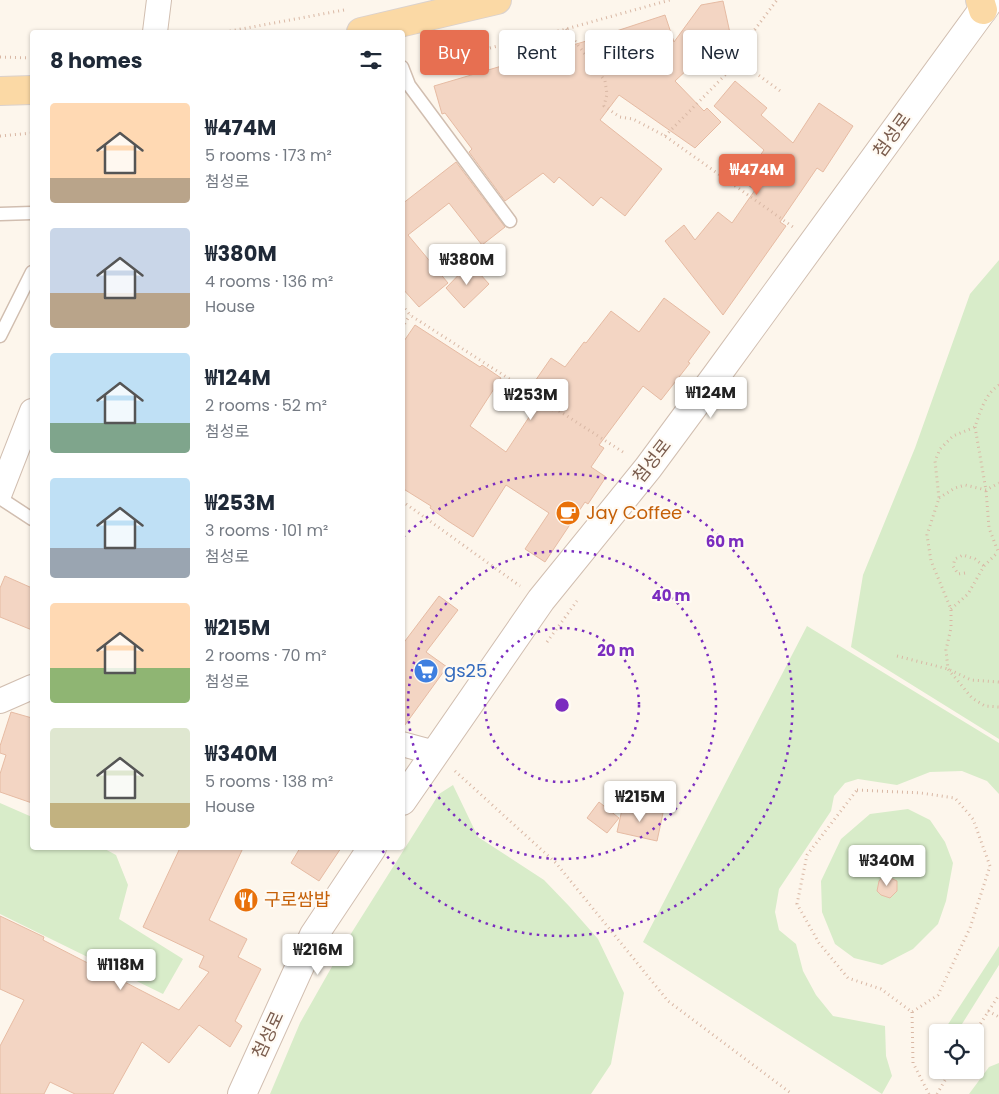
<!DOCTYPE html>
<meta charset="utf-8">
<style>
:root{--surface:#fff;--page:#f2f2f3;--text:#1f2937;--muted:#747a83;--accent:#e76f51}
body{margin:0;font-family:Poppins,"Noto Sans KR",sans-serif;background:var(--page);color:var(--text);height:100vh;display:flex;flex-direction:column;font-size:19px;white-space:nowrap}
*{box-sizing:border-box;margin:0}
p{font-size:16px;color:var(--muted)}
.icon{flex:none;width:28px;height:28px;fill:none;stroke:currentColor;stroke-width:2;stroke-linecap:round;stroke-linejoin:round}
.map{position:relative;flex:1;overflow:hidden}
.side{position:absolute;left:30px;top:30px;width:375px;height:820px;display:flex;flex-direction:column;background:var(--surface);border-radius:5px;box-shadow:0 1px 4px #0004}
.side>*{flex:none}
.guide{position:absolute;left:420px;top:30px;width:475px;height:45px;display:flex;gap:10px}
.tools{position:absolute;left:929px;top:1024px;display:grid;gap:10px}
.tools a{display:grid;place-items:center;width:55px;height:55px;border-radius:5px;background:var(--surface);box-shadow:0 1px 4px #0004;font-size:25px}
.price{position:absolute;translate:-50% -42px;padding:0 11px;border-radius:5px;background:#fff;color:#222;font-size:16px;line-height:32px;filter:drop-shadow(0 1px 2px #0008)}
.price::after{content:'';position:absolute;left:50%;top:30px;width:15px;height:11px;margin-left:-8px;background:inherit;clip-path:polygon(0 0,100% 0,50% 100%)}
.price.current{background:var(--accent);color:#fff}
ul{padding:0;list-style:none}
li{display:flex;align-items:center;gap:15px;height:125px;padding:0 20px}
li span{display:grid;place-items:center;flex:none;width:140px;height:100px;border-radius:5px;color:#555}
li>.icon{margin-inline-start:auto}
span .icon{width:60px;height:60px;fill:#fffc;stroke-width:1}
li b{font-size:21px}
h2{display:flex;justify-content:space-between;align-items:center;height:60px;padding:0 20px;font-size:21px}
.pill{padding:0 18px;border-radius:5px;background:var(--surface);box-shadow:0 1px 4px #0004;font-size:18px;line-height:45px}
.pill.current{background:var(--accent);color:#fff}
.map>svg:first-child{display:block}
.green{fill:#d8ecc9}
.building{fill:#f3d5c3;stroke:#e6bba3}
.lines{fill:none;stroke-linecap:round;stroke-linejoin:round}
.service-casing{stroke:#d1beb0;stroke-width:15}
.minor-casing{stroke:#d1beb0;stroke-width:26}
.tertiary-casing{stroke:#d1beb0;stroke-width:30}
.primary-casing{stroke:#dad1cd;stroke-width:30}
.path{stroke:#d9b8a5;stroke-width:3;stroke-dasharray:1 4;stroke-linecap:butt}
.service{stroke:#fff;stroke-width:12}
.minor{stroke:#fff;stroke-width:24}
.tertiary{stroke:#fff;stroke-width:28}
.primary{stroke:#fbd9a5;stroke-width:28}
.ring{fill:none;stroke:#7b2cbf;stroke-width:2.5;stroke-dasharray:2.5 5}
.labels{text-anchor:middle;stroke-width:4.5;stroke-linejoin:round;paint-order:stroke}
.street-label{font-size:18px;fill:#7a5c4d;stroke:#fffaf3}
.food-label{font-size:18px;fill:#c56008;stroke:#fffaf3;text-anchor:start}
.shop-label{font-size:18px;fill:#366cbe;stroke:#fffaf3;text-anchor:start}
.centre{fill:#7b2cbf;stroke:#fffaf3;stroke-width:2.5}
.ring-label{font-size:15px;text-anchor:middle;font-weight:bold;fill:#7b2cbf;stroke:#fffaf3;stroke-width:4.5;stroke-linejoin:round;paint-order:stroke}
</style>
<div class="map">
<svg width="999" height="1094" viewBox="0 0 999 1094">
<rect width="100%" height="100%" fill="#fdf6ec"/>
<path class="green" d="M999,260V739L851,647L863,575L915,448L970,294Z
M807,626L999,743V794L987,781L962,771L930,772L897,785L858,779L845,783L834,796L831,811L779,889L775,912L779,930L796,944L803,971L816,995L833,1016L885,1026L886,1056L892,1076L882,1094L643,942Z
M453,785L478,837L544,880L569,906L598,939L624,993L611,1064L591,1094H270L300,1023L347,940L439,794Z
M0,803L32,817V848H103L116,855L128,885L119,919L183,959L163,994L0,914Z
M908,809L930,820L945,842L953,863L946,901L938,924L913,949L882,965L854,958L835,944L822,912L821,881L841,839L870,814Z
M999,946V965L957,1032H943Z
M999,1063V1094H969L989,1067Z"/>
<path class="building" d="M723,1L735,56L725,69L704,54L675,81L704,111L707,108L721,122L695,148L619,95L600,120L662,169L625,216L601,197L593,206L559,177L554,183L543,173L505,201L469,152L472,149L445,113L442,114L434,86L583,42L665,15L674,42L701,5Z
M735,81L767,108L761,115L793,143L819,103L853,126L823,172L817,168L780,222L786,226L723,315L665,241L684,225L695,240L718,212L732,223L755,190L742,181L764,150L714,106Z
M456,162L505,227L482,245L449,203L408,235L448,283L419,307L402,288V204Z
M470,263L489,284L464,308L446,288Z
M664,298L710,332L688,362L690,363L661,400L643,386L599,445L604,448L591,467L606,477L588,504L585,502L545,562L525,549L549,513L506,485L473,537L448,521L430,508L431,506L402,488V344L415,325L480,367L482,365L501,378L470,426L506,452L539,402L553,411L555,409L533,384L551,358L565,367L584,342L586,343L611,311L639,332Z
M5,576L32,588V630L0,617V588Z
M439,596L458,610L426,652L447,667L402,729V645Z
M11,712L32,718V803L0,792V774L6,755L0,753V746Z
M599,802L619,818L607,833L587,818Z
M623,805L663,813L657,841L617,832Z
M180,848H243L209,920L247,939L238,957L261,969L235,1021L242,1026L230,1047L199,1025L169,1063L142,1042L113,1094H75L50,1082L44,1094H0V1046L24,1000L0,989V916L44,937L43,940L179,1010L209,972L199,967L204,956L143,927Z
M300,848H341L319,881L291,863Z
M884,875L897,881V891L890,898L881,895L877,891L879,881Z"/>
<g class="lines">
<defs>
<path id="service" d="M402,67L409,85L510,221
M0,214L32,213
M0,336L32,272
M0,498L32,519"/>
<path id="minor" d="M155,32L159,0
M0,493L32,411
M0,701L32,687
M402,744L435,753"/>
<path id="tertiary" d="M402,801L541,600L648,468L716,376L990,0
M242,1094L314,935L372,848"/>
<path id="primary" d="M980,0L983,10
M361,32L497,0
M0,91L32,90"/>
</defs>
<use href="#service" class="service-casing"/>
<use href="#minor" class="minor-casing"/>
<use href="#tertiary" class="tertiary-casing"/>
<use href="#primary" class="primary-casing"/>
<path class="path" d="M566,29L605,81L607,94L604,106L620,117L633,119L665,136L793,227
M225,32L344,10
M0,57L32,58
M739,61L753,32L777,0
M422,65L566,29L670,0
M0,136L32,133
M665,136L739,61L783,93
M402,305L410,315L626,454
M402,328L410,315
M999,385C985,394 980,412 975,427L953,436L940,449L935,461L939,498L927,535L931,561L951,609V628L946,650L948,669L972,698L985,706L999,707
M975,427L986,490L989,528L999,554
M939,498L955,488L965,485L986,490L999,483
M402,501L520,586
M965,573L958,574L953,566L955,559L963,555L975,559L984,566
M951,609L968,594L984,566L998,552
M547,642L577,601
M897,656L948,669L971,680L999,682
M455,771L556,863L668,1001L792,1094
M857,790L921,793L955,798L973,819L990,866L970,928L938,995L912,1012L881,989L848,978L819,943L797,904L807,855Z
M988,1011L999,1017
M912,1012L913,1063L929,1094
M975,1032L999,995
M937,1094L951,1070"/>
<use href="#service" class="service"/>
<use href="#minor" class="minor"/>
<use href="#tertiary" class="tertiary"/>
<use href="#primary" class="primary"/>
</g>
<g class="ring">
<circle cx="562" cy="705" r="77"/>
<circle cx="562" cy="705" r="154"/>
<path d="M403 537A231 231 0 1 1 381 849"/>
</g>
<defs>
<symbol id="cafe-disc" viewBox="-11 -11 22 22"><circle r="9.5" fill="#e8710a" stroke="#fffaf3"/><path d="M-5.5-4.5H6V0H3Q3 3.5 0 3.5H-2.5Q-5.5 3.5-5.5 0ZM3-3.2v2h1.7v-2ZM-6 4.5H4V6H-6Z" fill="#fff"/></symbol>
<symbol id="supermarket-disc" viewBox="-11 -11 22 22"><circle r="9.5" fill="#3f7fe0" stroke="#fffaf3"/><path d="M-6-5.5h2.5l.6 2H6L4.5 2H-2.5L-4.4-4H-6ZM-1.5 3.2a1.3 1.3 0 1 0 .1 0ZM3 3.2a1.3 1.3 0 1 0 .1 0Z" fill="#fff"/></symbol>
<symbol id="restaurant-disc" viewBox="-11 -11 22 22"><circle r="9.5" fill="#e8710a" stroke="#fffaf3"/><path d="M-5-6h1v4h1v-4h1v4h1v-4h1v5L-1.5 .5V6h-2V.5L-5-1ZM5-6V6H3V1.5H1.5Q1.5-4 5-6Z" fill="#fff"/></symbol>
</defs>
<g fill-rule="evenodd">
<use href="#cafe-disc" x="554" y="499" width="28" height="28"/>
<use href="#supermarket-disc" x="412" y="657" width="28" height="28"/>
<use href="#restaurant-disc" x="232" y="886" width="28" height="28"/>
</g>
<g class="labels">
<g class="street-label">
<text transform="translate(892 135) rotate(-54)" y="6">첨성로</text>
<text transform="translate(652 461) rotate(-52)" y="6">첨성로</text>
<text transform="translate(268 1035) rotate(-65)" y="6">첨성로</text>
</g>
<g class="food-label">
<text x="586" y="519">Jay Coffee</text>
<text x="264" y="906">구로쌈밥</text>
</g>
<g class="shop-label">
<text x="444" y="677">gs25</text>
</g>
</g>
<circle cx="562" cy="705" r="8" class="centre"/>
<g class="ring-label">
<text x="725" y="547">60 m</text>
<text x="671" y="601">40 m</text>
<text x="616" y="656">20 m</text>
</g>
</svg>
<div class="tools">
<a><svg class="icon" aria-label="locate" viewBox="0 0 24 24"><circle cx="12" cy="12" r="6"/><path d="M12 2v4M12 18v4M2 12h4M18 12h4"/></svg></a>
</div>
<b class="price current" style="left:757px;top:196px">₩474M</b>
<b class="price" style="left:467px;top:286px">₩380M</b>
<b class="price" style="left:711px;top:419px">₩124M</b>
<b class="price" style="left:531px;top:421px">₩253M</b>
<b class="price" style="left:640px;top:823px">₩215M</b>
<b class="price" style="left:887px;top:887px">₩340M</b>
<b class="price" style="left:318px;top:976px">₩216M</b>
<b class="price" style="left:121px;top:991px">₩118M</b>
<div class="guide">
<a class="pill current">Buy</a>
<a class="pill">Rent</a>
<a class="pill">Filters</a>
<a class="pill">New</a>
</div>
<section class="side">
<h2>8 homes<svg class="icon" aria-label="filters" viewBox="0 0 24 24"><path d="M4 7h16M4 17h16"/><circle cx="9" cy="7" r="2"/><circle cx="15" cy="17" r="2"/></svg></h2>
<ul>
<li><span style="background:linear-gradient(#ffd9b3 75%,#b9a48a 0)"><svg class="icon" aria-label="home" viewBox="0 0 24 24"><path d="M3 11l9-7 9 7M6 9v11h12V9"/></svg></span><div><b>₩474M</b><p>5 rooms · 173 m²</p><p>첨성로</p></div></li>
<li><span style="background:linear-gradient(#c9d6e8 65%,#b9a48a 0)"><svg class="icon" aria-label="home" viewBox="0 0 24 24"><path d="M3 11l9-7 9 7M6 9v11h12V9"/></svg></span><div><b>₩380M</b><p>4 rooms · 136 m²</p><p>House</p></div></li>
<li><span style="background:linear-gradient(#bfe0f5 70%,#7fa58c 0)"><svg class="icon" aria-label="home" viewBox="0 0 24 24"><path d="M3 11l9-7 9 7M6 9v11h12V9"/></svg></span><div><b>₩124M</b><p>2 rooms · 52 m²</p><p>첨성로</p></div></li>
<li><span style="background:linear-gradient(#bfe0f5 70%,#9aa5b1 0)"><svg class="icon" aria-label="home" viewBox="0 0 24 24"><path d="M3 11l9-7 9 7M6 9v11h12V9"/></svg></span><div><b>₩253M</b><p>3 rooms · 101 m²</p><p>첨성로</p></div></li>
<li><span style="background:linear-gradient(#ffd9b3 65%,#8fb573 0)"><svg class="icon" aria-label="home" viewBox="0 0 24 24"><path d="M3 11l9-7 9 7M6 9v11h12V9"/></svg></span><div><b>₩215M</b><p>2 rooms · 70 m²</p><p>첨성로</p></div></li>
<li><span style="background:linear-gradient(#dfe7d0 75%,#c2b280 0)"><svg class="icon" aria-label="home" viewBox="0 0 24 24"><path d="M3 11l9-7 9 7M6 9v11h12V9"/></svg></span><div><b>₩340M</b><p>5 rooms · 138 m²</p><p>House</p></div></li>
</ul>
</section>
</div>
